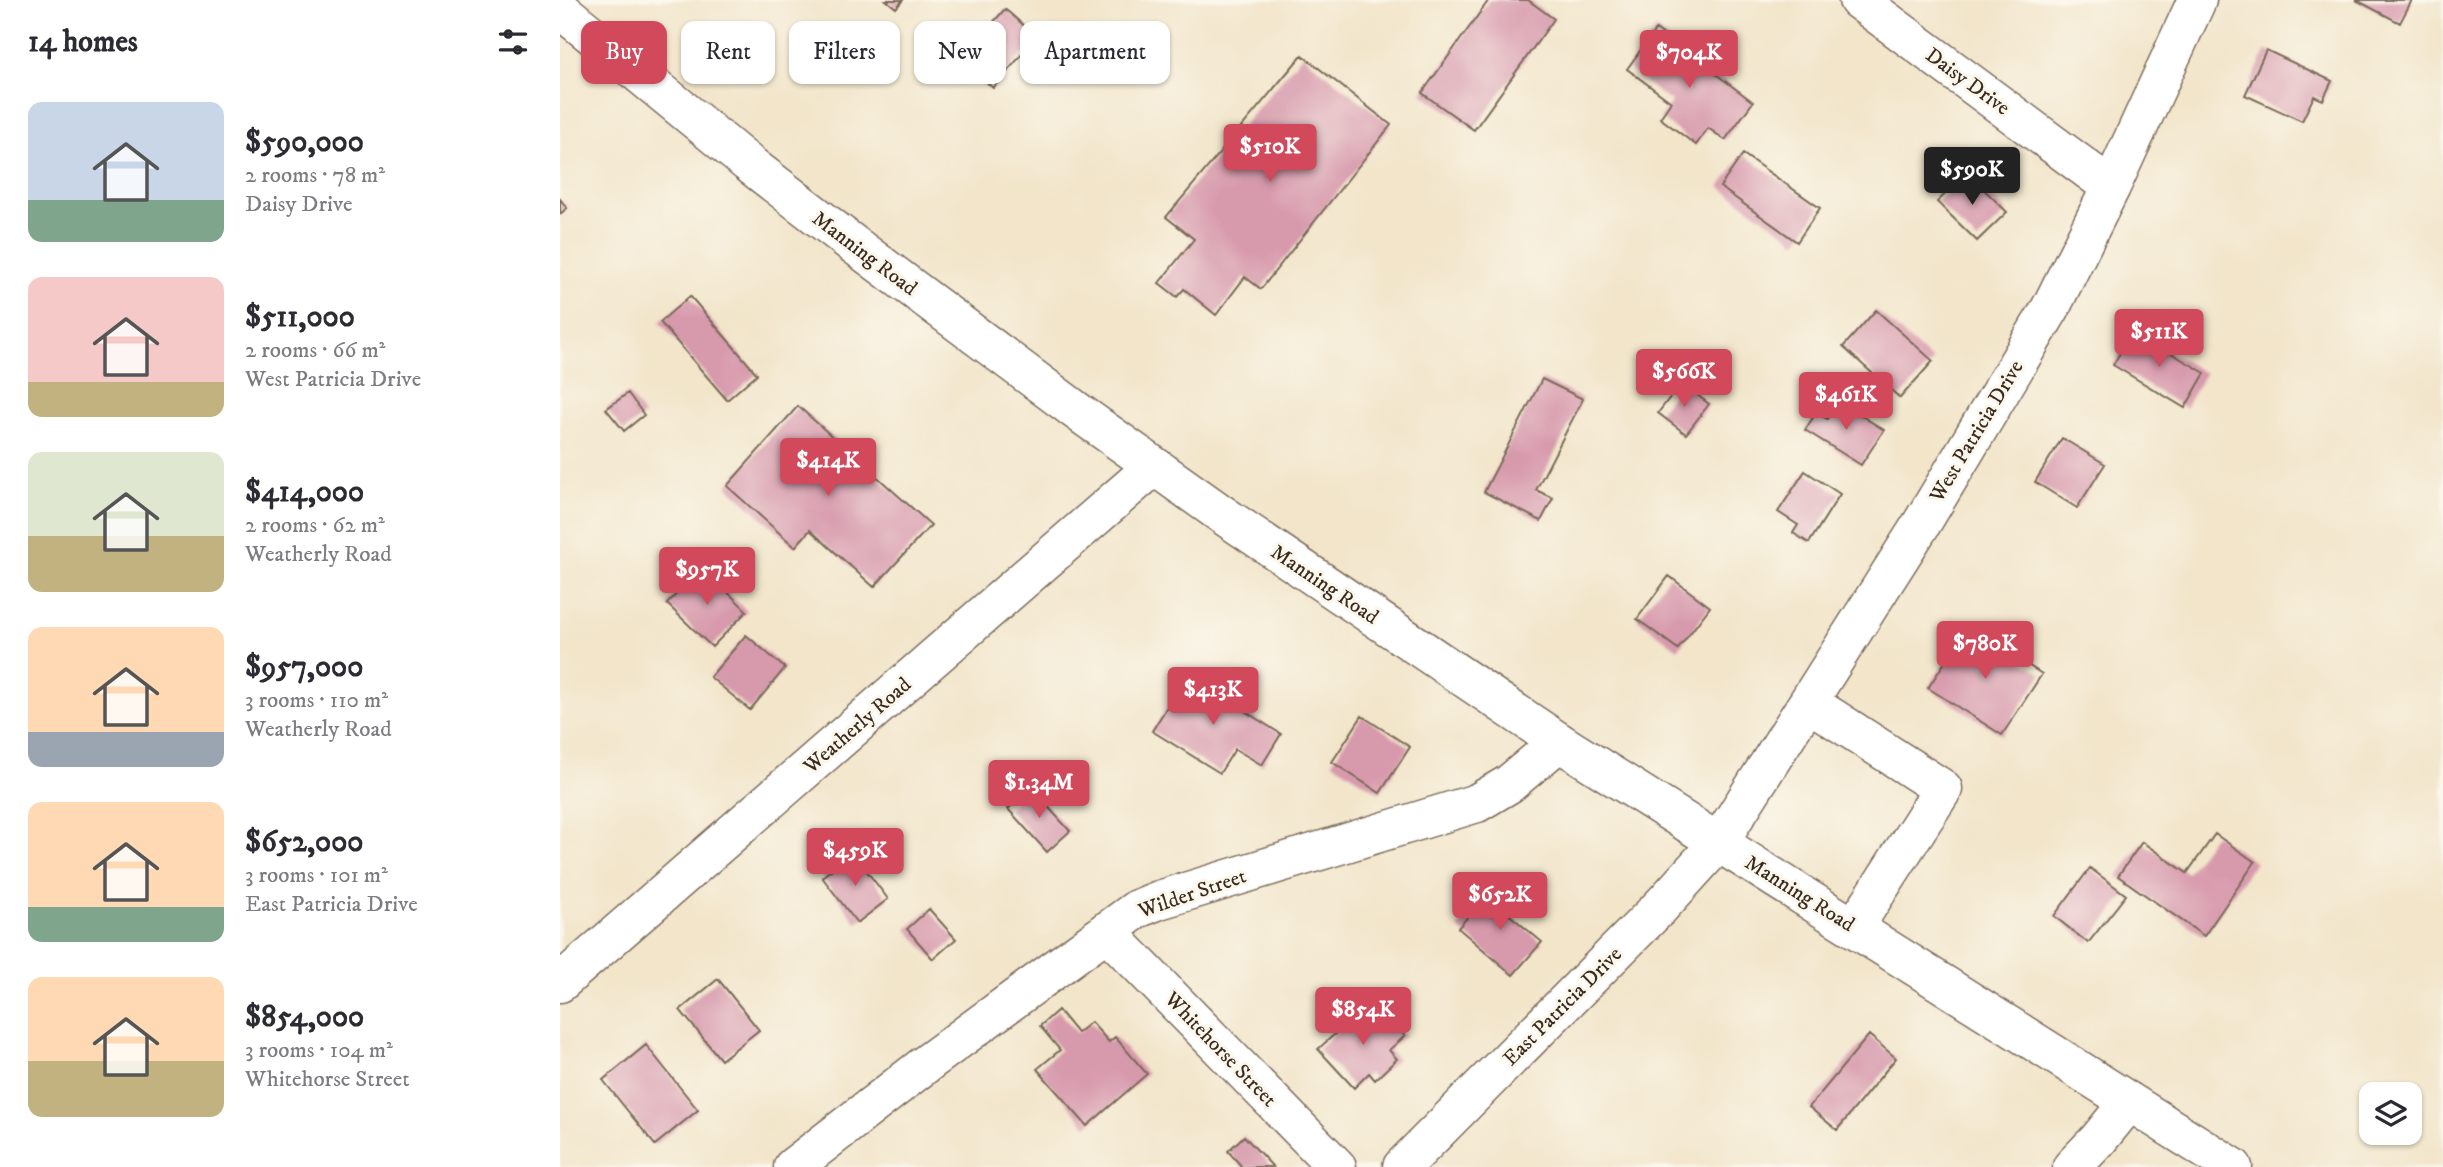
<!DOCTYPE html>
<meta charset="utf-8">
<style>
:root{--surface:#fff;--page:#f7f7f7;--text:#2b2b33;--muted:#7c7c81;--accent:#d1495b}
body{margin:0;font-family:"IM FELL DW Pica",serif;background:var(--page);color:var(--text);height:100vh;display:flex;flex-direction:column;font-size:26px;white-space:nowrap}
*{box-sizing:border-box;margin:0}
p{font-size:23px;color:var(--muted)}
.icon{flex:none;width:38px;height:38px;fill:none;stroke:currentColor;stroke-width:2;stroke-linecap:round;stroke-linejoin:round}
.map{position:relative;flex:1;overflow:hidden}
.side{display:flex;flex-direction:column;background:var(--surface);width:560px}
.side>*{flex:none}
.guide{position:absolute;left:21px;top:21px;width:665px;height:63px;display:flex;gap:14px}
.controls{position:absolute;left:1799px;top:1082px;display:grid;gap:14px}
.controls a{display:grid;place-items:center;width:63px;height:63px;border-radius:14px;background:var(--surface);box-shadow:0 2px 5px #0004;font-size:35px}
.price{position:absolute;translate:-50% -60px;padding:0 16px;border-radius:7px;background:var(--accent);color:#fff;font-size:23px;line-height:46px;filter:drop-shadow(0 2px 4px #0008)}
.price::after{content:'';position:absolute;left:50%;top:42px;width:21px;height:16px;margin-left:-10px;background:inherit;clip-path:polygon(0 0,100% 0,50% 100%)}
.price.selected{background:#222;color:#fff}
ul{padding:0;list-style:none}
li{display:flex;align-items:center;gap:21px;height:175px;padding:0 28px}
li span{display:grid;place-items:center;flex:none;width:196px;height:140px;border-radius:14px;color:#555}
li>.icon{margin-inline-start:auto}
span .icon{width:84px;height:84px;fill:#fffc;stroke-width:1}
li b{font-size:30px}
h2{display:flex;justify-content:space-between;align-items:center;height:84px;padding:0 28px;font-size:30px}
.tag{padding:0 24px;border-radius:14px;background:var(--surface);box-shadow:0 2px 5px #0004;font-size:24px;line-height:63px}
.tag.selected{background:var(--accent);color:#fff}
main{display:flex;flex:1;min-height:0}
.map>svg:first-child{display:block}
.building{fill:#d799ac}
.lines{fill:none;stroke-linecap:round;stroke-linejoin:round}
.minor-casing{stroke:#7b6b5a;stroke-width:41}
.major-casing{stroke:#7b6b5a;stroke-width:41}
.minor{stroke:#fff;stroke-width:38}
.major{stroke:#fff;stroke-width:38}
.labels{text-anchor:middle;stroke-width:6;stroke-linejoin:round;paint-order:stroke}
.street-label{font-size:21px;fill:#3b2a1e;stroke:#fbf7ec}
</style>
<main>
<section class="side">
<h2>14 homes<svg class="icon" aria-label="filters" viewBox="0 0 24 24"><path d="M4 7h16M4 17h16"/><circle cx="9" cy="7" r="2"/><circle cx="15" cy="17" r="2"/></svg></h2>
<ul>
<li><span style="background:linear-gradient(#c9d6e8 70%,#7fa58c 0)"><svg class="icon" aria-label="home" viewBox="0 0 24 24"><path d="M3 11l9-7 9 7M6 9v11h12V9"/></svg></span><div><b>$590,000</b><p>2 rooms · 78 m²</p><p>Daisy Drive</p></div></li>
<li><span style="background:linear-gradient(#f6c9c9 75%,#c2b280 0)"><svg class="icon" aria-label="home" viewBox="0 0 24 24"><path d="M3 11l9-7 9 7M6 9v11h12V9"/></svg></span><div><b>$511,000</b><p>2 rooms · 66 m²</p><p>West Patricia Drive</p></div></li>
<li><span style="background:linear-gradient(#dfe7d0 60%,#c2b280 0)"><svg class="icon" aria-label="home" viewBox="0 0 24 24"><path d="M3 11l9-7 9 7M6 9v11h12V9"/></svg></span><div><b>$414,000</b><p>2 rooms · 62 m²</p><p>Weatherly Road</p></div></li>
<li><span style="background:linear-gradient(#ffd9b3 75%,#9aa5b1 0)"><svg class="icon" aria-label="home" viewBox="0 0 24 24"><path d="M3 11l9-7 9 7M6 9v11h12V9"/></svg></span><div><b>$957,000</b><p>3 rooms · 110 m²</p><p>Weatherly Road</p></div></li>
<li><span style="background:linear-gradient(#ffd9b3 75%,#7fa58c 0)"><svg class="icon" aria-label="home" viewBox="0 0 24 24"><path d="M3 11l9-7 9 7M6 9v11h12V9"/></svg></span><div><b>$652,000</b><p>3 rooms · 101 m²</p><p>East Patricia Drive</p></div></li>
<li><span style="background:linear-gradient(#ffd9b3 60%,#c2b280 0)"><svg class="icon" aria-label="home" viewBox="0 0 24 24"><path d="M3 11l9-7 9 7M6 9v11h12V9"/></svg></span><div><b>$854,000</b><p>3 rooms · 104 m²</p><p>Whitehorse Street</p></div></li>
</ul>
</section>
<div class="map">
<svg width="1883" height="1167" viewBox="0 0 1883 1167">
<rect width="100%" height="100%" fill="#fbf7ec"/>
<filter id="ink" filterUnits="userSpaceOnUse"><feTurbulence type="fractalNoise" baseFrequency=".0143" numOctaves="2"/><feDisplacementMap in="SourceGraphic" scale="14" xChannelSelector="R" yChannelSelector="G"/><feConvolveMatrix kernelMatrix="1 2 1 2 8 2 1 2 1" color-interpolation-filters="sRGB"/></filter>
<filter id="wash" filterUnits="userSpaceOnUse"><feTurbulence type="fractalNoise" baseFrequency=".00686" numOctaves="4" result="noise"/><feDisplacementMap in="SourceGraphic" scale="28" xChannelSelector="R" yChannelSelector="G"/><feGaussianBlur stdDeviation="1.57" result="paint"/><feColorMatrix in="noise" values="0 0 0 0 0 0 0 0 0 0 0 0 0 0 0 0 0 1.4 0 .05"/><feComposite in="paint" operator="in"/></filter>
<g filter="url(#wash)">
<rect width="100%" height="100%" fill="#f2e5ca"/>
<g id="blocks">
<path class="building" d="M326,0H343L336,8Z
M929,0H968L994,19L914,130L862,93Z
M1796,0H1852L1840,23Z
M445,9L477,37L433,88L401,59Z
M1096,29L1193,102L1165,140L1148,128L1136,145L1100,118L1111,102L1067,69Z
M1706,50L1772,81L1763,100L1754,96L1742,121L1685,95Z
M742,55L831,125L701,289L685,277L656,315L624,289L617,297L599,283L634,239L606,217Z
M1183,154L1260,208L1237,242L1160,187Z
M1407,173L1447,212L1417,241L1377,202Z
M0,199L7,208L0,214Z
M130,296L197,374L167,400L100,322Z
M1316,310L1373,361L1340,398L1283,347Z
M1573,331L1645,373L1625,408L1553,365Z
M982,379L1023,399L976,490L993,498L981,521L924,492Z
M1121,383L1149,404L1126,434L1098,413Z
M68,393L84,415L64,431L46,409Z
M1278,401L1324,430L1301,465L1245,430L1256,413L1267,419Z
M238,406L371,525L314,587L250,530L235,547L167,486Z
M1502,438L1545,464L1517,508L1475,482Z
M1245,471L1280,494L1249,543L1233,533L1238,525L1218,512Z
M142,567L187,611L152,647L107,604Z
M1109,576L1150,607L1118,649L1077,619Z
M1408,627L1482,674L1442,735L1368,688Z
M186,635L225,668L190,710L150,677Z
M627,675L721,734L702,765L675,749L660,773L592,731Z
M802,716L850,747L820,793L772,762Z
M471,788L510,831L487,852L448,809Z
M1655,834L1695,862L1644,936L1558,876L1582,842L1627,873Z
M293,853L328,899L297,923L262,877Z
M1530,868L1566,895L1528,943L1494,916Z
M934,887L954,904L946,912L982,942L953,975L898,928Z
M369,909L396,939L373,959L347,929Z
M158,979L199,1030L161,1060L120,1010Z
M819,1007L845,1036L829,1050L837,1059L815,1080L809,1073L794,1088L758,1049L794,1017L801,1024Z
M498,1010L517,1033L531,1022L549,1042L555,1037L587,1074L527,1126L477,1069L500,1050L480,1026Z
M1309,1035L1336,1058L1277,1130L1249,1107Z
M86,1045L138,1110L95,1145L43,1080Z
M684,1136L713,1167H682L668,1151Z"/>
</g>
</g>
<g filter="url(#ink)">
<use href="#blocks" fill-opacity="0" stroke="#7b6b5a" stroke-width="2"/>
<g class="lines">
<defs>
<path id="minor" d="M1298,0L1551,187
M1248,702L1383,789L1295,926
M546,931L777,1167
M0,983L593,467
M233,1167L366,1064L577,909L599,900L917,803L949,784L999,742
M842,1167L1102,905L1159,842L1362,523L1490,309L1551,187L1637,0
M1512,1167L1538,1140L1569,1102"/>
<path id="major" d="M0,9L188,163L293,244L518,412L663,515L999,742L1673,1167"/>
</defs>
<use href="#minor" class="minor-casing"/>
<use href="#major" class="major-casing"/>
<use href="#minor" class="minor"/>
<use href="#major" class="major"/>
</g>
</g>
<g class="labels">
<g class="street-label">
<text transform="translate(1408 81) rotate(36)" y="7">Daisy Drive</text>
<text transform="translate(305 253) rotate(37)" y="7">Manning Road</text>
<text transform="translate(1416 431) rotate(-59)" y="7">West Patricia Drive</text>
<text transform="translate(765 584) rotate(34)" y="7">Manning Road</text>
<text transform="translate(297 725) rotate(-41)" y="7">Weatherly Road</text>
<text transform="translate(632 893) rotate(-19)" y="7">Wilder Street</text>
<text transform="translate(1240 893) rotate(32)" y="7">Manning Road</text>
<text transform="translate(1002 1006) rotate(-45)" y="7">East Patricia Drive</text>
<text transform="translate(661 1049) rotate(46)" y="7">Whitehorse Street</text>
</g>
</g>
</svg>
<div class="controls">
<a><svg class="icon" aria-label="layers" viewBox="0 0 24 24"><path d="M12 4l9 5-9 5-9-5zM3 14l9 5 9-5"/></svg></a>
</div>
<b class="price" style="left:1129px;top:90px">$704K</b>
<b class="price" style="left:710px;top:184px">$510K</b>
<b class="price selected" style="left:1412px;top:207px">$590K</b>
<b class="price" style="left:1599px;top:369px">$511K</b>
<b class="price" style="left:1124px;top:409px">$566K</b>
<b class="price" style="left:1286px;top:432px">$461K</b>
<b class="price" style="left:268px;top:498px">$414K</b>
<b class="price" style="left:147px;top:607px">$957K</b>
<b class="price" style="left:1425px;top:681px">$780K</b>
<b class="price" style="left:653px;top:727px">$413K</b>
<b class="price" style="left:479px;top:820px">$1.34M</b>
<b class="price" style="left:295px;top:888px">$459K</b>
<b class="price" style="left:940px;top:932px">$652K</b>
<b class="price" style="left:803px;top:1047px">$854K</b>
<div class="guide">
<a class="tag selected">Buy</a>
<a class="tag">Rent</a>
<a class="tag">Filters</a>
<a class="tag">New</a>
<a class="tag">Apartment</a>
</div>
</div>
</main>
